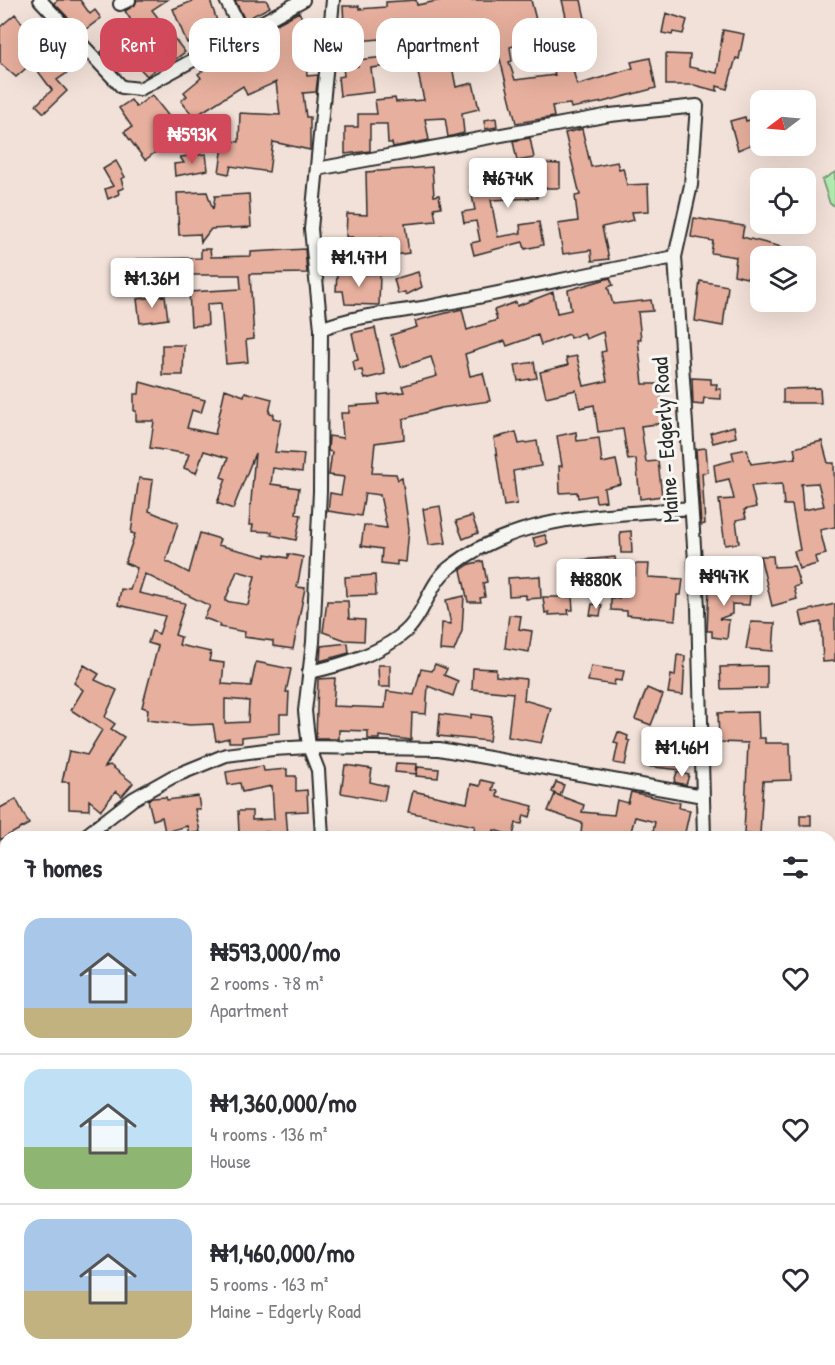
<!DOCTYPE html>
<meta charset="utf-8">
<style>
:root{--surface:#fff;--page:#f7f7f7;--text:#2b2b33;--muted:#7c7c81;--line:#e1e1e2;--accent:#d1495b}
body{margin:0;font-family:"Patrick Hand",sans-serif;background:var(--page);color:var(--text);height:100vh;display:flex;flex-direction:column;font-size:22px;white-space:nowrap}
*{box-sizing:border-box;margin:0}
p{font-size:20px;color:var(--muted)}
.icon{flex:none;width:33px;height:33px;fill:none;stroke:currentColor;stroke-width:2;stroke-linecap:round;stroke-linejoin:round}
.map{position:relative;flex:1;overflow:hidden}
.sheet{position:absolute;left:0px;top:831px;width:836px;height:534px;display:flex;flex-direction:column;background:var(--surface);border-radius:18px 18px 0 0;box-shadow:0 6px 24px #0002}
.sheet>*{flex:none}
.hud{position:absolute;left:18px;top:18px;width:800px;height:54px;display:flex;gap:12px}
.needle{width:39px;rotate:254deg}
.tools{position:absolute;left:750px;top:90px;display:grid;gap:12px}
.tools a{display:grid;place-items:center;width:66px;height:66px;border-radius:12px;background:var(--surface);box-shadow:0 6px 24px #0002;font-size:30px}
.price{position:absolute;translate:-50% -51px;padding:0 14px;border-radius:6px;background:#fff;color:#222;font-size:20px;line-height:39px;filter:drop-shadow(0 2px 3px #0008)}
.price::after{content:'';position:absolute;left:50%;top:36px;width:18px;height:14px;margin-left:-9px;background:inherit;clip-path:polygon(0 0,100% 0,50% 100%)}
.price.on{background:var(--accent);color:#fff}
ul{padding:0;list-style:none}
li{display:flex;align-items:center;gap:18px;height:150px;padding:0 24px}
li+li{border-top:2px solid var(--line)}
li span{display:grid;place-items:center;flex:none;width:168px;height:120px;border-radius:18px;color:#555}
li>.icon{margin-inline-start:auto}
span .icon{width:72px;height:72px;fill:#fffc;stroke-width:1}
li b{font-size:26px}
h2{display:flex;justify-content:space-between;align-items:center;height:72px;padding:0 24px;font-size:26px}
.pill{padding:0 21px;border-radius:18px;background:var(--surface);box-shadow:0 6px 24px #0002;font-size:21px;line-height:54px}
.pill.on{background:var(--accent);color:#fff}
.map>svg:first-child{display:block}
.green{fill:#b1ebb0;stroke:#6e8b6e;stroke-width:1.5}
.building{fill:#e7af9d;stroke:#2b2b2b;stroke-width:1.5;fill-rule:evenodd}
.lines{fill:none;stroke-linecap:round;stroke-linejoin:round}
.minor-casing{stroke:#2b2b2b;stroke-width:16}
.minor{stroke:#f6f6f2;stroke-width:12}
.labels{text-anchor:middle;stroke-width:6;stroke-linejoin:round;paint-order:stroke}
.street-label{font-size:22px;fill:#2b2b2b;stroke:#f6f6f2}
</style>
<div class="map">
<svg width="835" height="1365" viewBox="0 0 835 1365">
<rect width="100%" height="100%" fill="#f2e1d8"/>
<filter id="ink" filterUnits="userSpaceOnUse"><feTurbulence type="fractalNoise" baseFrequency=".0167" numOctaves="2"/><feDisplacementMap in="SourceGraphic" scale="12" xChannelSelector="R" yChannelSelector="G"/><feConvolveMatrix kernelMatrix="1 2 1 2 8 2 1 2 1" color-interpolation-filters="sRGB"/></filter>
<g filter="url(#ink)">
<path class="green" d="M835,172V206L830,204L822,180Z
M835,1177V1277L830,1236V1179Z
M706,1359H752L758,1365H694Z"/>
<path class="building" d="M58,0H80L90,14L95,10L101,18L82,32L54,3Z
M137,0H167L152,10L185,52L170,63L167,60L147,76L130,58L117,70L101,52L132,22L125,11L135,5Z
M195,0H210L219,27L198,34L199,37L187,43L173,9Z
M235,0H266L270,7L245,20Z
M416,0L417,5L442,0H531L537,24L566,17L562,0H581L586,23L566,28L570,46L567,47L577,85L633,68L631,62L650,58L656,88L603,102L571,108L570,104L552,106L554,117L516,123L495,39L478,42L476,31L345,42L343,6H359V9L386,7V2ZM547,41L555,75L515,80L509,62L512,61L510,47L528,42L529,45Z
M299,12L309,32L302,35L311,58L306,59L307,76L318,75L316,92L303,93L306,117H310V150L273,142L269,172L231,166L229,174L219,172L224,140L239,142L240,113L280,115L276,82L247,95L243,86L194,117L181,101L187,96L184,92L201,78L198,74L221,58L225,63L273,42L267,29Z
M666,13L687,20L683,34L673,32L672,35L662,33Z
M15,14L33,37L36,35L55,58L58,55L70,71L57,80L67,91L44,113L36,105L52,90L32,63L16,77L0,63V27Z
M723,30L744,34L739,59L736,58L727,89L717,86V91L694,85H666V54L690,55L689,67L717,73Z
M473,47L476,59L457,63L454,49Z
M415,54L416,63L371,68L374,92L340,96L338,77L344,76L343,67L358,66L357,60Z
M451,61L456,87L473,83L479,109L462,113L464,133L448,137L445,118L425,119L429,140L393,147L392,143H388L387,124H370V151L345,154V127H358V114H377L375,100L395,98L396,102L424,100L418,73L437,69L436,63Z
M152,95L185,137L171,147L168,143L145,160L124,132L132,127L119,108L131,100L136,107Z
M745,117L746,121L753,119L757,142L738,150L730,121Z
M496,118L497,127L485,129L484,120Z
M582,129L591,167L617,162L619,169L623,168L627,185L648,184L649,211L632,212L634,220L602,227L609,259L592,261L591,250L563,254L558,224L578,221L575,196L580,195L565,133Z
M530,138L534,158L517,161L513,141Z
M206,154L208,170L175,176L174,164L184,163L180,157Z
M116,161L125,177L121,179L124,188L118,190L119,194L108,199L105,189L113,186L103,169Z
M541,163L560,164V188H537V198L491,200L498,237L521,233L520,225L539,222L543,245L525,249L523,242L474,255L471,243L480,241L476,221L464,223L462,212L475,210L470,186L511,176V179L541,177Z
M432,167L434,196L439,195L441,207L434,208L436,221L405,224L409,253L387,256L381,236L380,258L356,262V254H352L353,237H346L347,214L367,215L366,172Z
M207,192L213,210L215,196L249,194L251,227L211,229L201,242L200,234L179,235L177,193Z
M694,218L744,226L742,237L782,247L779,256H760L759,281L734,275L736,257L711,253L713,241L691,237Z
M201,249H210L211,257L251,256V252L305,249L307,273L250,274L254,339L246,340L248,362L226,364L221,303L207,304L208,325L191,326L189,292L241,289L240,275H161L138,279L136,259L201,258Z
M418,272L422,287L406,295L405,292L398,294L394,279Z
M337,273L380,274L379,305L345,304L343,291H336Z
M610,278L613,285L608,287L613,304L651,300L653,311L638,312L641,339H638L643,384H660L664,423L641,426L646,462L658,461L662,496L640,499L636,459L628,460L623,429L598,432L594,405L580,408L576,390L546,397L540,372L568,365L566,358L577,356L584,386L607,381L601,352L606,351L603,332L586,339L584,333L570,338L569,334L541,345L538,335L507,346L505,341L465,354L470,376L483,373L490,401L441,408L403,419L404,439L375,443L372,473L396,474L398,480L402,478L409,529L406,562L397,561V565L381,563L382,549L361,546L364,525L387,528L380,495L365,493L361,516L328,511L330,493L341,495L344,477L329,475L332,452L328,451L329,436L343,438L341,413H349V406L379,404L378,395L404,392L402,386L437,376L431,357L401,367L391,335L417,327L415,321L462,309L467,330L497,320L494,310L516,302L517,306L553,292L557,313L571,310L568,290Z
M700,281L728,286L723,326L695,321Z
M165,296L168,319L140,323L137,299Z
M375,328L385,374L364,379L362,370L355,371L353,361L358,360L352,333Z
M162,345H184L183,375H162Z
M534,362L537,378L518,381L515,365Z
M692,378L711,379V384H717L716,389H721V399L704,398L703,405L693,404Z
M140,382L205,400L201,413L192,410L187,428L215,434L225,389L244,396L245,392L272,399L269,413L274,414L273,418L281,420L275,452L304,454L302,472L273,468L271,484L299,488L296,514L301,515L296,540L271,535L272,532L252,531L253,525H249L255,453L233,509L217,503L226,479L221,477L228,458L204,451L196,473L184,468L189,454L150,448L154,421H136V411H134V394H139Z
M820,388L821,403H783V389Z
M734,426L736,437L713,443L710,433Z
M516,432L519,444L537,441L541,466L513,471L517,504L504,506L494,438Z
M576,432L577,441L599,438L602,463L616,460L621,484L604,488L606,501L596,502L595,495L578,498L577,492L560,493L559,466H562L557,436Z
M822,441L828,463H834L835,527L820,530L826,554L815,557L817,564L799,569L794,551L800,550L792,505H784L782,484L751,486L756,507L744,510L746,518L736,520L739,543L725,545L719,500L734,499L729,479L716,482L714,465L734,460L732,452L747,449L751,464L796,458L794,448ZM818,483L824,506L803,510L801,484Z
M706,448L708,472L702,473L705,524L701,525L696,449Z
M139,478L153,480L149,511L178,523L166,561L189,573L200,533L220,539L218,545L266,557V554L288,558V554L303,557L297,587L305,588L293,649L273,646V641L244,637L245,632L219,627L220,624L204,618L210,606L145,574L139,593L185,603L175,635L181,637L179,645L211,652L209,661L224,663L222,684L251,686L256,662L291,669L286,692H289L288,714H280V733L242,737V742H229V738L216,741L213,724L190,725L147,720L148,709L142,707L158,646L148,643L152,631L159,634L165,616L118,605L121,589L130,590L137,568L125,563L135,534L131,533ZM237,571L255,576L248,605L225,601ZM225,699L249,701L248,722L225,723Z
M440,506L446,543L429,545L423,509Z
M472,516L478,533L463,539L456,521Z
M631,531L632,553H621L620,532Z
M545,535L548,543L536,547L533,538Z
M760,556H773L774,567L794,566L800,585L794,587L797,599L772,606Z
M615,557L617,575L584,578L582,560Z
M483,561L487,582L483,583L485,597L480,598L481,602H468L461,570L470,564Z
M635,564H649L648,577L683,579L681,595H677L675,620L627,615V611L611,610V598H619L620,575L635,576Z
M375,575L376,595L346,596L345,577Z
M540,576L541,598L526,599V595L509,596L508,578Z
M709,586L751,588L749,605L732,604V614L719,619L729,620L727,639L712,637V631H707Z
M464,596L462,631L454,651L440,650L442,623L451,624L446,600Z
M543,597H572L573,610H568L569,614L549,615V612L545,613Z
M327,601H348L349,619L365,620L364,641L345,640L323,632Z
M592,604L602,605L600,616L590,615Z
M835,604V661L823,662L821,622L803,626L800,612Z
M509,615L521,616L519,629L532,631L529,652L505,648Z
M751,622L775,623L773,651L746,649Z
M348,643L349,653L320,661L321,646Z
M677,655L685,656L683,695L668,693L671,675L675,676Z
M435,664L447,669L444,675L458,681L453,696L428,686L426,714L412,713L411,740L379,736V739H368V731L339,730V739H316L318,679L335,678L333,706L385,708L387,691L414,695L421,669L432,671Z
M84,665L99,674L95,680L117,690L105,717L115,724L111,729L124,737L105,767L110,765L133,783L122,796L116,791L101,810L89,800V810L69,809V782H62L69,751L87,755L102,730L71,710L83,690L74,683Z
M378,665H390V687H379Z
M591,666L624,671L622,681L615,680L614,685L588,681Z
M767,666V688L721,689L720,667Z
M473,668L496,669V676L526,679L524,700L551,708L541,743L508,737L513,693L472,689Z
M647,688L663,695L651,725L635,719Z
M758,712L759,738H765V743H790L791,780L763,781L760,835L744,834L748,743L719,742L718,713Z
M440,714L471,718V714L492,717L489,741L438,736Z
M649,730L667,733L664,748L684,750L681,770L645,766Z
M618,732L628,736L627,740L630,741L625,765L614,763L618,744L614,743Z
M396,763L417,764L416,774L395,772Z
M345,765L372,769L370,782L387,786L384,801L341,793Z
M263,766L264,771L287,769V776H296V791L307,790L308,811L286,812L288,837H268V832L239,833L238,811H252V820L274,819L272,786L242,792L240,783L228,785L226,772Z
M418,767L439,769L438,778L416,776Z
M677,772L689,775L686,785L674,782Z
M481,780L494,783L492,790L498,791L497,797L533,806L530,817L524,815L522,824L516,823L513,836L494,830L492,837H472L475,826L408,812L413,791L467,803L471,784L480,786Z
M556,782L564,785L560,796L552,792Z
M631,792L680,803L679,808L690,810L684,837H652L655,822L635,817L630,835L625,833L624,837L581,834L582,823L548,811L555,794L584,805L582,812L614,815L617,800L628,803Z
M198,796L200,809H195L200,832L189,834L187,826L165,832L162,817L153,820L148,800L152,798L166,797L167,800Z
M16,799L29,824L0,840V808Z
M800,815H811V825H800Z"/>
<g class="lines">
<defs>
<path id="minor" d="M40,0L122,87L140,89L303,0
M226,0L243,34
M120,4L129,0
M317,169L610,115L697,106L691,185L675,257L698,607L704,837
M321,329C358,314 399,313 437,305C517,290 595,272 675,257
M309,672C340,666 386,652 409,628C425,611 430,583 449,568C521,512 605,517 690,508
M84,837L133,799L172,777L226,755L273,749L309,747L439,749L703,796
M322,837L318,770L309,747L305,711L313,642L320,491L321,329L311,229L333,0
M0,871L6,869
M0,1128L6,1127
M0,1228L6,1227
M0,1330H6
M451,1359L454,1365
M319,1365L334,1359"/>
</defs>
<use href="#minor" class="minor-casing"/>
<use href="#minor" class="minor"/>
</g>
</g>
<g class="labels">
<g class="street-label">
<text transform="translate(665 440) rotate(-94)" y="8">Maine - Edgerly Road</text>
</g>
</g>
</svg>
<div class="tools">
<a><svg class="needle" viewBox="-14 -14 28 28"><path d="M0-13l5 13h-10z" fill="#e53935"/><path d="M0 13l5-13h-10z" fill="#7c7c81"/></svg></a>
<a><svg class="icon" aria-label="locate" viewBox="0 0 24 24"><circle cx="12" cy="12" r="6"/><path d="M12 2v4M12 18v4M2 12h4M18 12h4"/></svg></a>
<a><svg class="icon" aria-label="layers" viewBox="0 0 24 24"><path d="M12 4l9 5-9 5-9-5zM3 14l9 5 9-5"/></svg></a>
</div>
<b class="price on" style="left:192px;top:165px">₦593K</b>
<b class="price" style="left:508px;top:209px">₦674K</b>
<b class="price" style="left:359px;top:288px">₦1.47M</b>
<b class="price" style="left:152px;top:309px">₦1.36M</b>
<b class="price" style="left:724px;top:607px">₦947K</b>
<b class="price" style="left:596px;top:610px">₦880K</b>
<b class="price" style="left:682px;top:778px">₦1.46M</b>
<div class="hud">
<a class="pill">Buy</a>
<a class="pill on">Rent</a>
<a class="pill">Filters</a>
<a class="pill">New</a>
<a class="pill">Apartment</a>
<a class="pill">House</a>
</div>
<section class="sheet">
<h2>7 homes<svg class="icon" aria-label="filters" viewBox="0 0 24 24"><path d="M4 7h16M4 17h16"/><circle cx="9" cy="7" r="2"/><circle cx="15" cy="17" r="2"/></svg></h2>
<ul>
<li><span style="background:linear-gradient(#a9c7e8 75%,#c2b280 0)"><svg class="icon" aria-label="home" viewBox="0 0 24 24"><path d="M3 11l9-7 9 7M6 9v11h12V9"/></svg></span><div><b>₦593,000/mo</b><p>2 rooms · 78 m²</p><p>Apartment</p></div><svg class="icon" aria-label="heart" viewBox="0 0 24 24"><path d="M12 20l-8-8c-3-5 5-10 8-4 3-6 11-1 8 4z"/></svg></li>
<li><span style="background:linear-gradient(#bfe0f5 65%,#8fb573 0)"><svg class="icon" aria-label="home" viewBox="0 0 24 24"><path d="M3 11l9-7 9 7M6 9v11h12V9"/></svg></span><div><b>₦1,360,000/mo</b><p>4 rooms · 136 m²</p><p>House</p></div><svg class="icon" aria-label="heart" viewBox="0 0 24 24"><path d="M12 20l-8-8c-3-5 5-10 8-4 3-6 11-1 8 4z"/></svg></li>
<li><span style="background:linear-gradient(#a9c7e8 60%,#c2b280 0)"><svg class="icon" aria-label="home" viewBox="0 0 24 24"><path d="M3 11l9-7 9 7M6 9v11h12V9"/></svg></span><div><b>₦1,460,000/mo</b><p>5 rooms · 163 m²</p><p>Maine - Edgerly Road</p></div><svg class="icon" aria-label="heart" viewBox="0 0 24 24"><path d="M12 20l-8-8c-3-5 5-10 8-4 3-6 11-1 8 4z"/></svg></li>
</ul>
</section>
</div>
